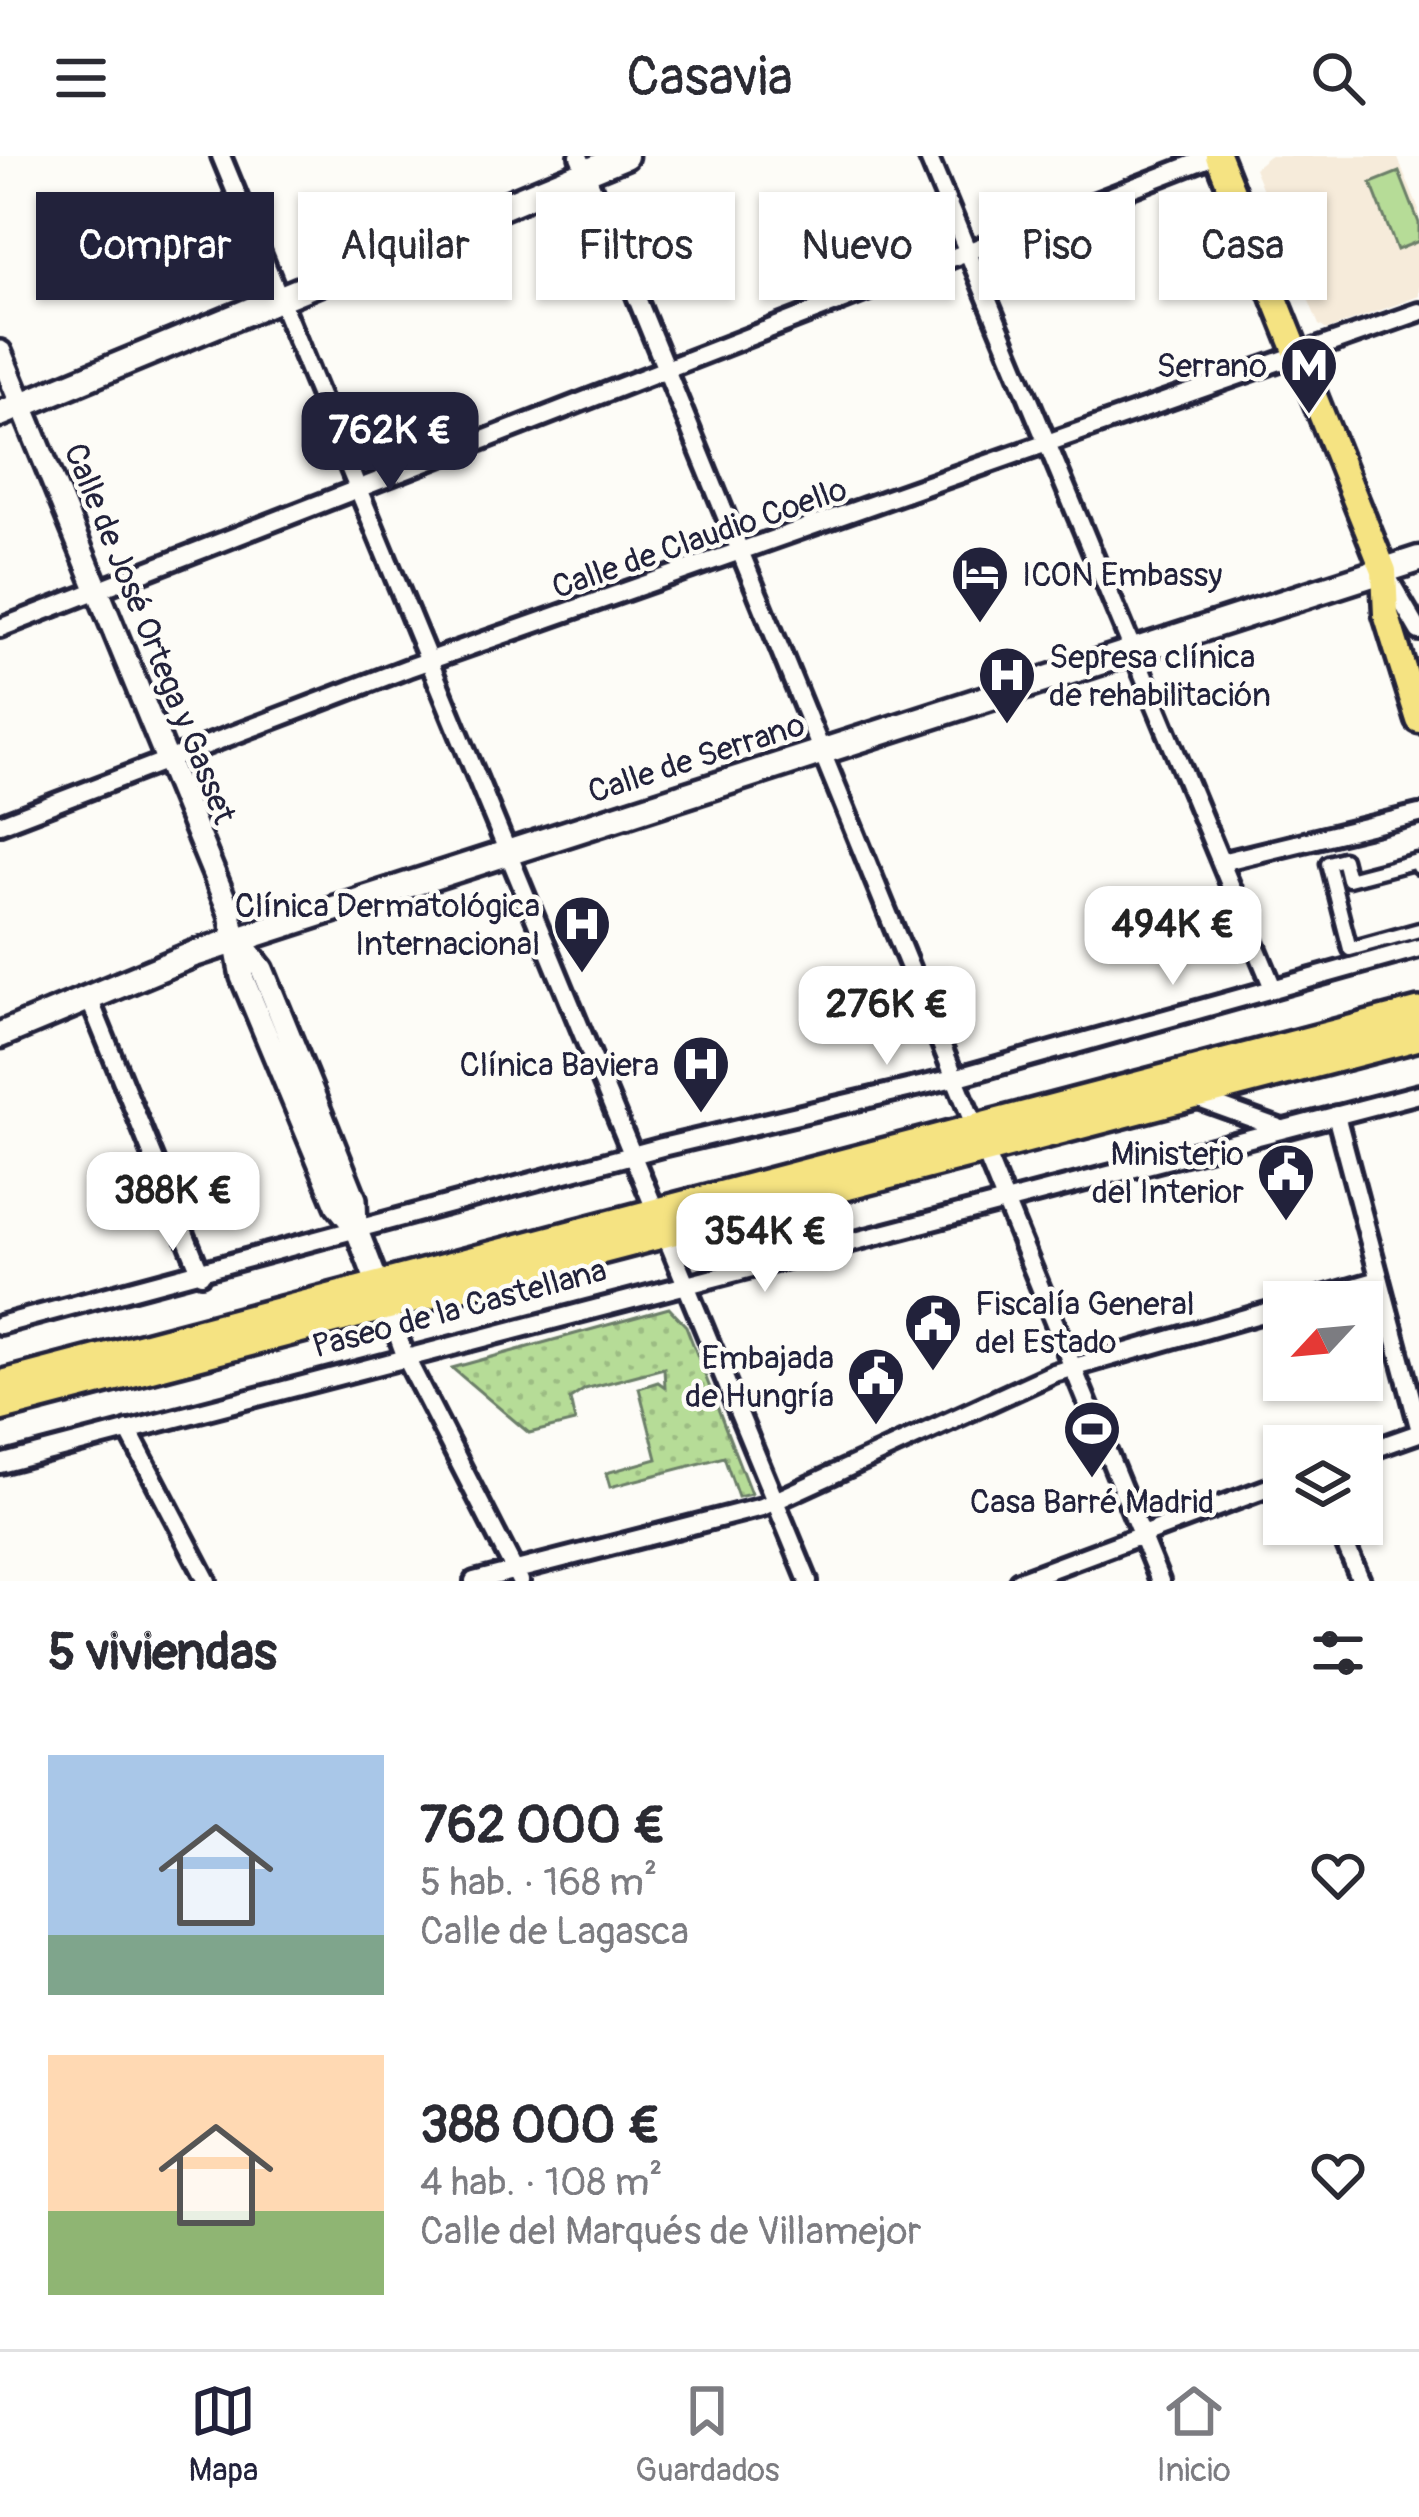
<!DOCTYPE html>
<html lang="es">
<meta charset="utf-8">
<style>
:root{--surface:#fff;--page:#f7f7f7;--text:#2b2b33;--muted:#7c7c81;--line:#e1e1e2;--accent:#22223b}
body{margin:0;font-family:Pangolin,sans-serif;background:var(--page);color:var(--text);height:100vh;display:flex;flex-direction:column;font-size:45px;white-space:nowrap}
*{box-sizing:border-box;margin:0}
p{font-size:39px;color:var(--muted)}
.icon{flex:none;width:66px;height:66px;fill:none;stroke:currentColor;stroke-width:2;stroke-linecap:round;stroke-linejoin:round}
.map{position:relative;height:1425px;overflow:hidden}
.panel{display:flex;flex-direction:column;background:var(--surface);flex:1}
.panel>*{flex:none}
.guide{position:absolute;left:36px;top:36px;width:1347px;height:108px;display:flex;gap:24px}
.needle{width:78px;rotate:244deg}
.buttons{position:absolute;left:1263px;top:1125px;display:grid;gap:24px}
.buttons a{display:grid;place-items:center;width:120px;height:120px;border-radius:0px;background:var(--surface);box-shadow:0 3px 9px #0004;font-size:60px}
.price{position:absolute;translate:-50% -102px;padding:0 27px;border-radius:24px;background:#fff;color:#222;font-size:39px;line-height:78px;filter:drop-shadow(0 3px 6px #0008)}
.price::after{content:'';position:absolute;left:50%;top:72px;width:36px;height:27px;margin-left:-18px;background:inherit;clip-path:polygon(0 0,100% 0,50% 100%)}
.price.on{background:var(--accent);color:#fff}
ul{padding:0;list-style:none}
li{display:flex;align-items:center;gap:36px;height:300px;padding:0 48px}
li span{display:grid;place-items:center;flex:none;width:336px;height:240px;border-radius:0px;color:#555}
li>.icon{margin-inline-start:auto}
span .icon{width:144px;height:144px;fill:#fffc;stroke-width:1}
li b{font-size:51px}
h2{display:flex;justify-content:space-between;align-items:center;height:144px;padding:0 48px;font-size:51px}
.chip{padding:0 42px;border-radius:0px;background:var(--surface);box-shadow:0 3px 9px #0004;font-size:42px;line-height:108px}
.chip.on{background:var(--accent);color:#fff}
header{display:flex;justify-content:space-between;align-items:center;height:156px;padding:0 48px;background:var(--surface);font-size:54px;font-weight:600}
.tab-bar{display:flex;justify-content:space-around;align-items:center;height:168px;border-top:3px solid var(--line);background:var(--surface);font-size:33px;color:var(--muted)}
.tab-bar a{display:grid;justify-items:center;gap:6px}
.tab-bar .on{color:var(--accent)}
.map>svg:first-child{display:block}
.built{fill:#f6ebda}
.park{fill:#b6dc97;stroke:#6c7f69;stroke-width:3}
.garden{fill:url(#garden-dots);stroke:#6c7f69;stroke-width:3}
.lines{fill:none;stroke-linecap:round;stroke-linejoin:round}
.pedestrian-casing{stroke:#22223b;stroke-width:21}
.minor-casing{stroke:#22223b;stroke-width:26}
.tertiary-casing{stroke:#22223b;stroke-width:30}
.secondary-casing{stroke:#22223b;stroke-width:33}
.primary-casing{stroke:#22223b;stroke-width:33}
.trunk-casing{stroke:#22223b;stroke-width:36}
.pedestrian{stroke:#fdfcf7;stroke-width:12}
.minor{stroke:#fdfcf7;stroke-width:16}
.tertiary{stroke:#fdfcf7;stroke-width:21}
.secondary{stroke:#fdfcf7;stroke-width:24}
.primary{stroke:#f5e382;stroke-width:24}
.trunk{stroke:#f5e382;stroke-width:27}
.labels{text-anchor:middle;stroke-width:9;stroke-linejoin:round;paint-order:stroke}
.poi-label{font-size:33px;fill:#22223b;stroke:#fdfcf7;text-anchor:end}
.street-label{font-size:33px;fill:#22223b;stroke:#fdfcf7}
</style>
<header><svg class="icon" aria-label="menu" viewBox="0 0 24 24"><path d="M4 6h16M4 12h16M4 18h16"/></svg>Casavia<svg class="icon" aria-label="search" viewBox="0 0 24 24"><circle cx="10" cy="10" r="6"/><path d="M15 15l6 6"/></svg></header>
<div class="map">
<svg width="1419" height="1425" viewBox="0 0 1419 1425">
<defs>
<pattern id="garden-dots" width="8" height="8" patternUnits="userSpaceOnUse" patternTransform="scale(3)"><rect width="8" height="8" fill="#b6dc97"/><path d="M2 2h.1M6 6h.1" fill="none" stroke="#9cbc83" stroke-width="1.8" stroke-linecap="round"/></pattern>
</defs>
<rect width="100%" height="100%" fill="#fdfcf7"/>
<filter id="ink" filterUnits="userSpaceOnUse"><feTurbulence type="fractalNoise" baseFrequency=".00833" numOctaves="2"/><feDisplacementMap in="SourceGraphic" scale="24" xChannelSelector="R" yChannelSelector="G"/><feConvolveMatrix kernelMatrix="1 2 1 2 8 2 1 2 1" color-interpolation-filters="sRGB"/></filter>
<g filter="url(#ink)">
<path class="built" d="M1269,0H1397L1419,54V140L1327,174L1319,169L1254,12Z"/>
<path class="park" d="M1399,16L1419,67V85L1397,94L1371,27Z"/>
<path class="garden" d="M669,1152L686,1170L751,1338L738,1341L724,1301L610,1331L606,1317L657,1303L639,1232L658,1226L665,1231L664,1212L585,1233L570,1243L575,1266L529,1277L452,1212Z"/>
<g class="lines">
<defs>
<path id="pedestrian" d="M1419,711L1417,705L1348,723L1343,703L1328,707L1350,793L1419,774"/>
<path id="minor" d="M221,0L808,1425
M579,0L1160,1425
M928,0L1273,832
M1384,415L1419,475
M0,472L1214,0
M0,668L408,512L1419,156
M1221,706L1419,658
M88,840L201,1118
M1196,942L1279,972
M1336,959L1419,1271
M385,1145L406,1202L520,1425
M1303,1146L1379,1124
M0,1169L662,991L958,921L1419,792
M128,1274L207,1425
M1362,1297L1419,1277
M0,1308L1419,938
M1337,1368L1361,1425
M474,1425L762,1351L1054,1217L1284,1151
M1019,1425L1284,1326"/>
<path id="tertiary" d="M0,196L230,757L242,821L337,1049L356,1072
M239,784L262,813L311,933L355,1043L356,1072L378,1129"/>
<path id="secondary" d="M0,258L625,0
M0,879L194,798L1419,403"/>
<path id="primary" d="M1218,0L1384,415L1386,458L1419,564"/>
<path id="trunk" d="M0,1229L1419,856
M0,1251L1419,880"/>
</defs>
<use href="#pedestrian" class="pedestrian-casing"/>
<use href="#minor" class="minor-casing"/>
<use href="#tertiary" class="tertiary-casing"/>
<use href="#secondary" class="secondary-casing"/>
<use href="#primary" class="primary-casing"/>
<use href="#trunk" class="trunk-casing"/>
<use href="#pedestrian" class="pedestrian"/>
<use href="#minor" class="minor"/>
<use href="#tertiary" class="tertiary"/>
<use href="#secondary" class="secondary"/>
<use href="#primary" class="primary"/>
<use href="#trunk" class="trunk"/>
</g>
</g>
<defs>
<symbol id="metro-pin" viewBox="-11 -11 22 30"><path d="M0 17L-7.5 6A9.5 9.5 0 1 1 7.5 6Z" fill="#22223b" stroke="#fdfcf7"/><path d="M-5.5 5V-5H-3L0 0L3-5H5.5V5H3V-.5L0 4L-3-.5V5Z" fill="#fff"/></symbol>
<symbol id="hotel-pin" viewBox="-11 -11 22 30"><path d="M0 17L-7.5 6A9.5 9.5 0 1 1 7.5 6Z" fill="#22223b" stroke="#fdfcf7"/><path d="M-6-4.5h1.5V1H6V5H4.5V3h-9V5H-6ZM-4 0a1.8 1.8 0 1 1 3.6 0ZM.5 0V-2.5h3Q6-2.5 6 0Z" fill="#fff"/></symbol>
<symbol id="hospital-pin" viewBox="-11 -11 22 30"><path d="M0 17L-7.5 6A9.5 9.5 0 1 1 7.5 6Z" fill="#22223b" stroke="#fdfcf7"/><path d="M-5-5h3v3.5h4V-5h3V5h-3V1.5h-4V5h-3Z" fill="#fff"/></symbol>
<symbol id="civic-pin" viewBox="-11 -11 22 30"><path d="M0 17L-7.5 6A9.5 9.5 0 1 1 7.5 6Z" fill="#22223b" stroke="#fdfcf7"/><path d="M-.6-6.5H3V-4.5H.6V-3L4-1V1h2V6H-6V1h2V-1L-.6-3ZM-1.2 2.5V6h2.4V2.5Z" fill="#fff"/></symbol>
<symbol id="stadium-pin" viewBox="-11 -11 22 30"><path d="M0 17L-7.5 6A9.5 9.5 0 1 1 7.5 6Z" fill="#22223b" stroke="#fdfcf7"/><path d="M0-5a6.5 5 0 1 0 0 10a6.5 5 0 1 0 0-10ZM-3.5-1.8h7v3.6h-7Z" fill="#fff"/></symbol>
</defs>
<g fill-rule="evenodd">
<use href="#metro-pin" x="1276" y="176" width="66" height="90"/>
<use href="#hotel-pin" x="947" y="385" width="66" height="90"/>
<use href="#hospital-pin" x="974" y="486" width="66" height="90"/>
<use href="#hospital-pin" x="549" y="735" width="66" height="90"/>
<use href="#hospital-pin" x="668" y="875" width="66" height="90"/>
<use href="#civic-pin" x="1253" y="983" width="66" height="90"/>
<use href="#civic-pin" x="900" y="1133" width="66" height="90"/>
<use href="#civic-pin" x="843" y="1187" width="66" height="90"/>
<use href="#stadium-pin" x="1059" y="1240" width="66" height="90"/>
</g>
<g class="labels">
<g class="poi-label">
<text x="1267" y="221">Serrano</text>
<text x="1022" y="430" text-anchor="start">ICON Embassy</text>
<text x="1049" y="512" text-anchor="start">Sepresa clínica<tspan x="1049" dy="38">de rehabilitación</tspan></text>
<text x="540" y="761">Clínica Dermatológica<tspan x="540" dy="38">Internacional</tspan></text>
<text x="659" y="920">Clínica Baviera</text>
<text x="1244" y="1009">Ministerio<tspan x="1244" dy="38">del Interior</tspan></text>
<text x="975" y="1159" text-anchor="start">Fiscalía General<tspan x="975" dy="38">del Estado</tspan></text>
<text x="834" y="1213">Embajada<tspan x="834" dy="38">de Hungría</tspan></text>
<text x="1092" y="1357" text-anchor="middle">Casa Barré Madrid</text>
</g>
<g class="street-label">
<text transform="translate(699 381) rotate(-19)" y="12">Calle de Claudio Coello</text>
<text transform="translate(151 477) rotate(68)" y="12">Calle de José Ortega y Gasset</text>
<text transform="translate(696 601) rotate(-18)" y="12">Calle de Serrano</text>
<text transform="translate(459 1151) rotate(-15)" y="12">Paseo de la Castellana</text>
</g>
</g>
</svg>
<div class="buttons">
<a><svg class="needle" viewBox="-14 -14 28 28"><path d="M0-13l5 13h-10z" fill="#e53935"/><path d="M0 13l5-13h-10z" fill="#7c7c81"/></svg></a>
<a><svg class="icon" aria-label="layers" viewBox="0 0 24 24"><path d="M12 4l9 5-9 5-9-5zM3 14l9 5 9-5"/></svg></a>
</div>
<b class="price on" style="left:390px;top:338px">762K €</b>
<b class="price" style="left:1173px;top:832px">494K €</b>
<b class="price" style="left:887px;top:912px">276K €</b>
<b class="price" style="left:173px;top:1098px">388K €</b>
<b class="price" style="left:765px;top:1139px">354K €</b>
<div class="guide">
<a class="chip on">Comprar</a>
<a class="chip">Alquilar</a>
<a class="chip">Filtros</a>
<a class="chip">Nuevo</a>
<a class="chip">Piso</a>
<a class="chip">Casa</a>
</div>
</div>
<section class="panel">
<h2>5 viviendas<svg class="icon" aria-label="filters" viewBox="0 0 24 24"><path d="M4 7h16M4 17h16"/><circle cx="9" cy="7" r="2"/><circle cx="15" cy="17" r="2"/></svg></h2>
<ul>
<li><span style="background:linear-gradient(#a9c7e8 75%,#7fa58c 0)"><svg class="icon" aria-label="home" viewBox="0 0 24 24"><path d="M3 11l9-7 9 7M6 9v11h12V9"/></svg></span><div><b>762 000 €</b><p>5 hab. · 168 m²</p><p>Calle de Lagasca</p></div><svg class="icon" aria-label="heart" viewBox="0 0 24 24"><path d="M12 20l-8-8c-3-5 5-10 8-4 3-6 11-1 8 4z"/></svg></li>
<li><span style="background:linear-gradient(#ffd9b3 65%,#8fb573 0)"><svg class="icon" aria-label="home" viewBox="0 0 24 24"><path d="M3 11l9-7 9 7M6 9v11h12V9"/></svg></span><div><b>388 000 €</b><p>4 hab. · 108 m²</p><p>Calle del Marqués de Villamejor</p></div><svg class="icon" aria-label="heart" viewBox="0 0 24 24"><path d="M12 20l-8-8c-3-5 5-10 8-4 3-6 11-1 8 4z"/></svg></li>
</ul>
</section>
<nav class="tab-bar">
<a class="on"><svg class="icon" aria-label="map" viewBox="0 0 24 24"><path d="M3 6l6-2 6 2 6-2v14l-6 2-6-2-6 2zM9 4v14M15 6v14"/></svg>Mapa</a>
<a><svg class="icon" aria-label="saved" viewBox="0 0 24 24"><path d="M7 4h10v16l-5-4-5 4z"/></svg>Guardados</a>
<a><svg class="icon" aria-label="home" viewBox="0 0 24 24"><path d="M3 11l9-7 9 7M6 9v11h12V9"/></svg>Inicio</a>
</nav>
